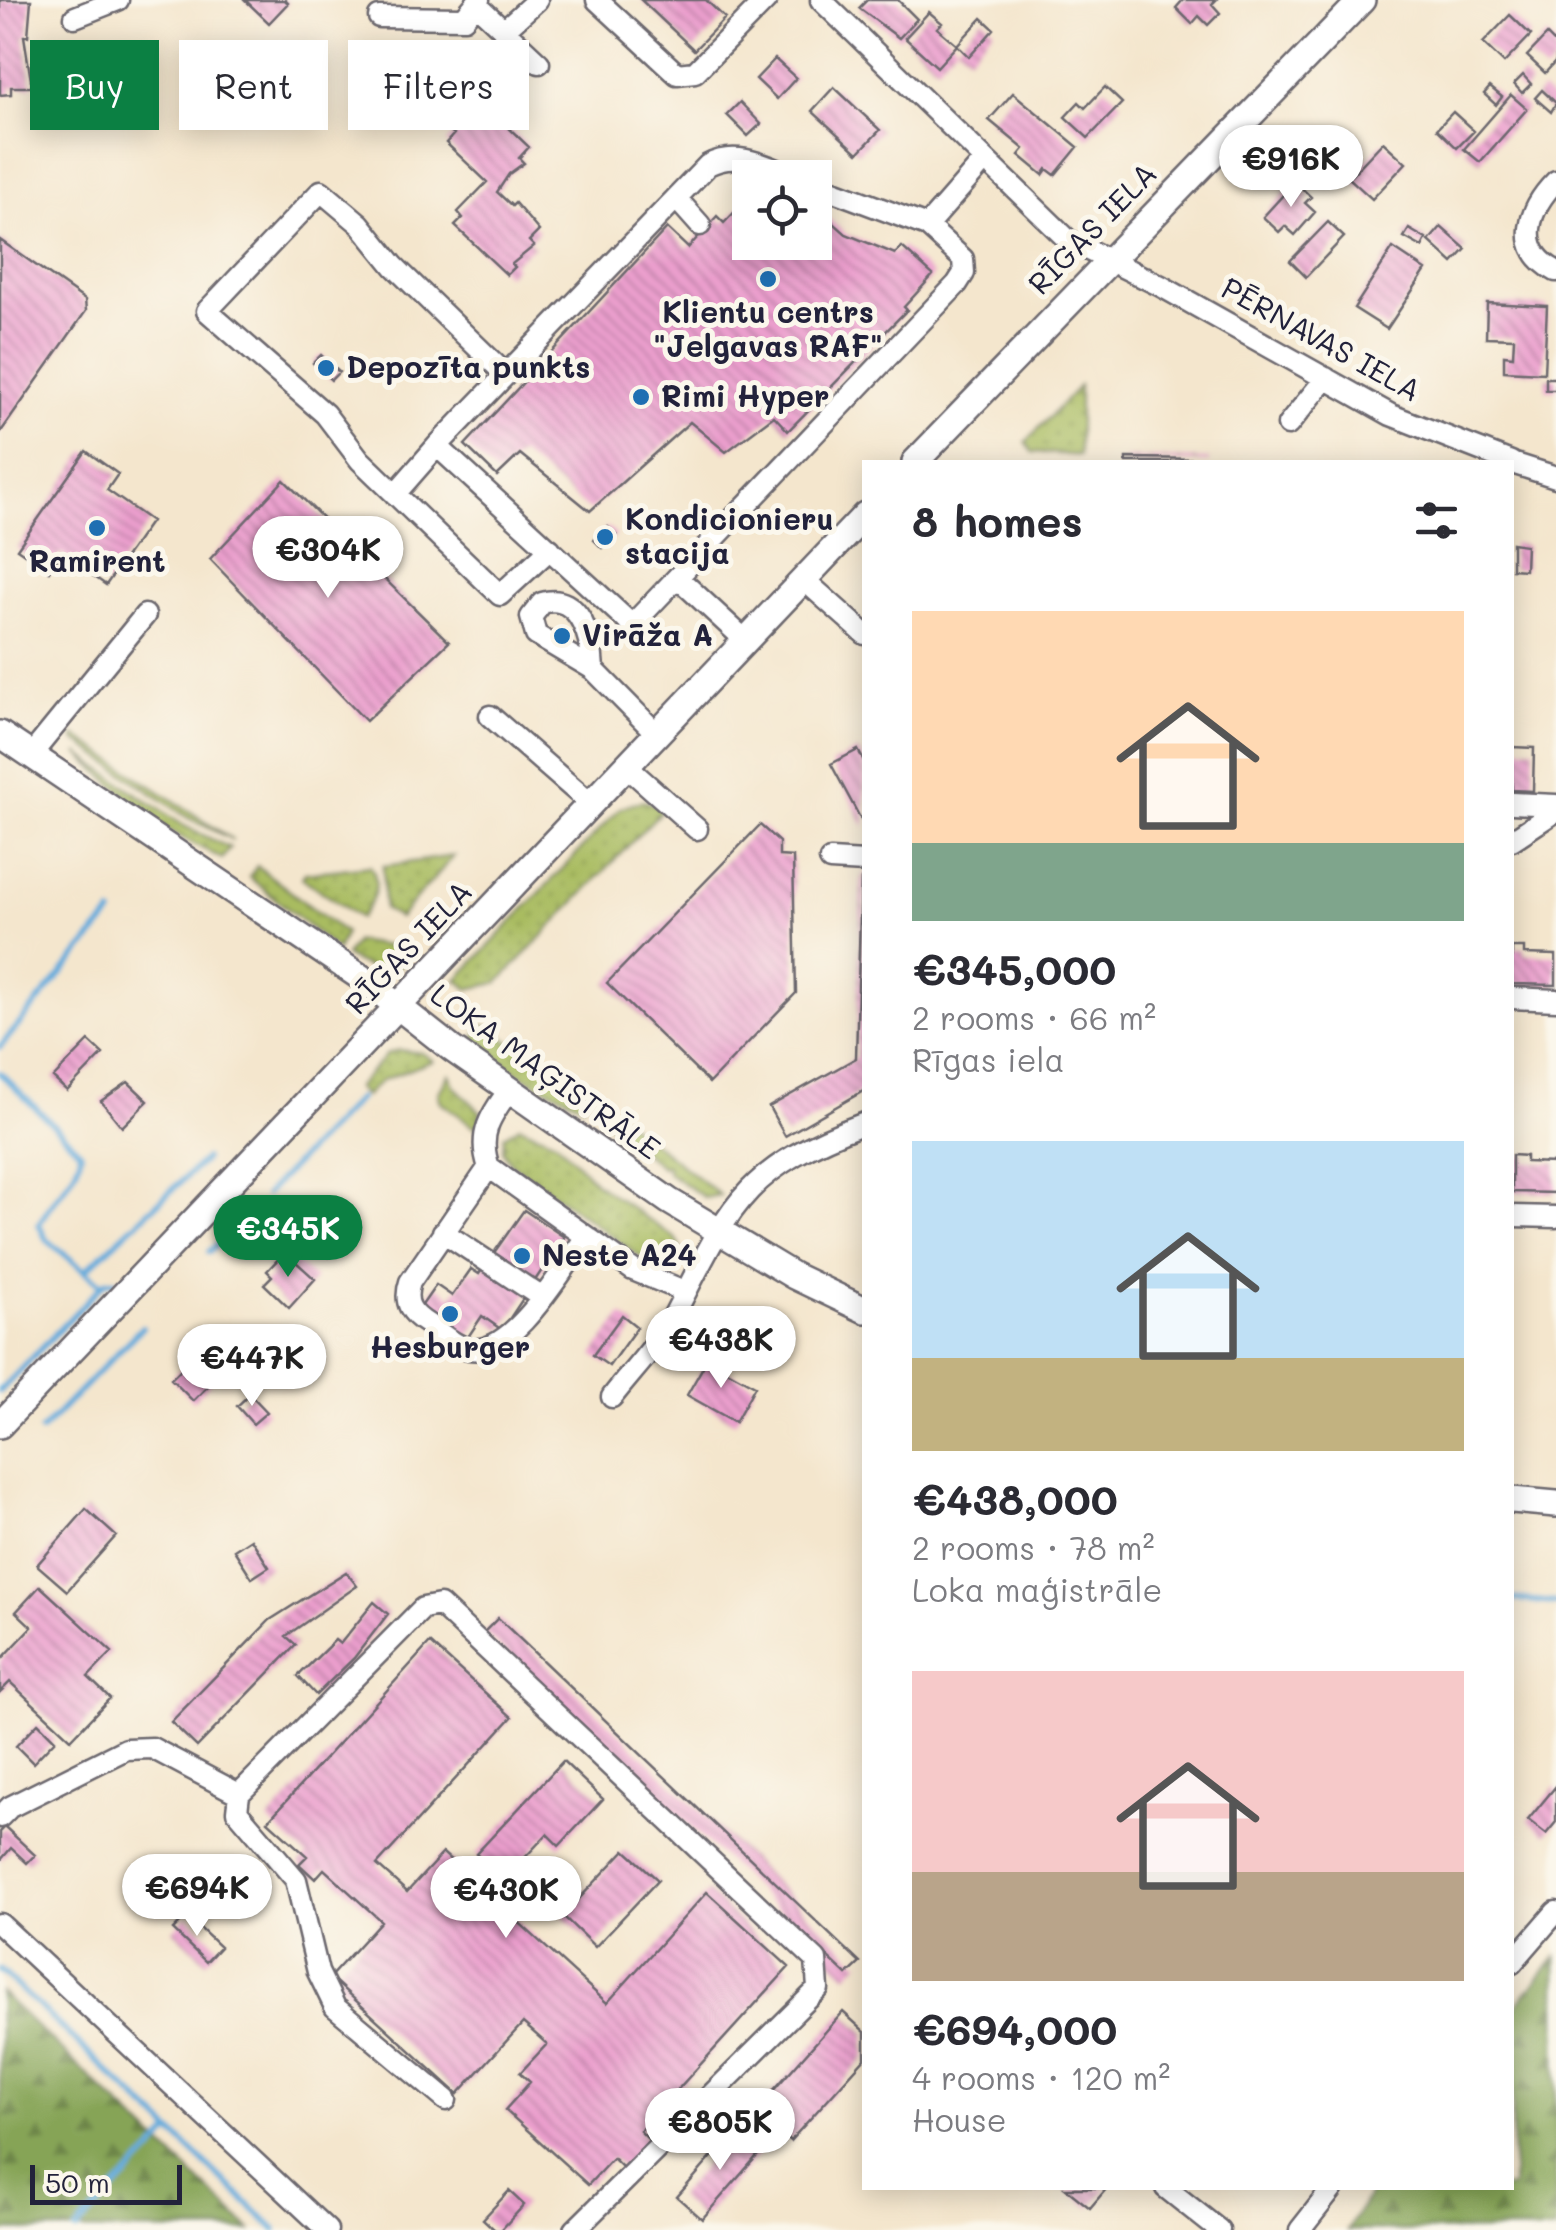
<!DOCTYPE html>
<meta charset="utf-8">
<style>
:root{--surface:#fff;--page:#f7f7f7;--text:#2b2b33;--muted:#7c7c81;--accent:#0b8043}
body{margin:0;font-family:Mali,sans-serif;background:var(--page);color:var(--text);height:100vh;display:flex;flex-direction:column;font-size:38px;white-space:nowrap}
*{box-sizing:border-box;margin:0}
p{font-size:32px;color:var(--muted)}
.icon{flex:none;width:55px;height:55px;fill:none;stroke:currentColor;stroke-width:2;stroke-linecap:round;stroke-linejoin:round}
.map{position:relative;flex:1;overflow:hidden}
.sheet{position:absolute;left:862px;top:460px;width:652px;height:1730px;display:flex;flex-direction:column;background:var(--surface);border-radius:0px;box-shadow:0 5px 25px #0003}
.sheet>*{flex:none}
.banner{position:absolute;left:30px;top:40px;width:682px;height:90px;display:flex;gap:20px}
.fabs{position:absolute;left:732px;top:160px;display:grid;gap:20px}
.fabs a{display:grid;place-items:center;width:100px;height:100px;border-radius:0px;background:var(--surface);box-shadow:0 5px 25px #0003;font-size:50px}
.scale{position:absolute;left:30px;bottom:25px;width:152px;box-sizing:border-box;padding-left:10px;border:5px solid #22223b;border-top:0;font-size:28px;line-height:35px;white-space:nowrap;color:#22223b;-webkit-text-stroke:8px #fbf7ec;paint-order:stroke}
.price{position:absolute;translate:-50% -85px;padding:0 22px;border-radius:35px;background:#fff;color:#222;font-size:32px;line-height:65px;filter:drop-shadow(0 2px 5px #0008)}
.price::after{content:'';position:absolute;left:50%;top:60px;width:30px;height:22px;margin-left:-15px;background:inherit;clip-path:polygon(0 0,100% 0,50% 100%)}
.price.active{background:var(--accent);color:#fff}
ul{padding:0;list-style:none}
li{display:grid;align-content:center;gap:20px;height:530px;padding:0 50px}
li span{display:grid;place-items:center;height:310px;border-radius:0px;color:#555}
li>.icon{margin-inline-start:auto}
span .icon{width:180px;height:180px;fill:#fffc;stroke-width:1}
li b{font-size:42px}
h2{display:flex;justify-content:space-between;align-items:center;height:120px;padding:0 50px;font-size:42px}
.pill{padding:0 35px;border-radius:0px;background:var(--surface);box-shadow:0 5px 25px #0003;font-size:35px;line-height:90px}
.pill.active{background:var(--accent);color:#fff}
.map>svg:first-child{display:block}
.grass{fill:url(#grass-dots);stroke:#666f4e;stroke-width:2.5}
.forest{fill:url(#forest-firs);stroke:#546348;stroke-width:2.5}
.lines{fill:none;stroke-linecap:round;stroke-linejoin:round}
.stream{stroke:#66acdc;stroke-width:6}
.building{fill:url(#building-back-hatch)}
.minor-casing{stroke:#6c676e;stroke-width:25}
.major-casing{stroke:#6c676e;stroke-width:30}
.minor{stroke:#fff;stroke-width:20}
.major{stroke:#fff;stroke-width:25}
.poi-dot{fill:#1f6fb2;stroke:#fbf7ec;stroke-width:4}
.labels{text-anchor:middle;stroke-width:10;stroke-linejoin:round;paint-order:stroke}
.street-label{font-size:30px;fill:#22223b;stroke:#fbf7ec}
.poi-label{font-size:30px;font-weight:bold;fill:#22223b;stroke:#fbf7ec;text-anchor:start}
</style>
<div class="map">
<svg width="1556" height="2230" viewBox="0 0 1556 2230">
<defs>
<pattern id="grass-dots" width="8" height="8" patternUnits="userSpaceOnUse" patternTransform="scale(2.5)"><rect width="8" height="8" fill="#a9bc60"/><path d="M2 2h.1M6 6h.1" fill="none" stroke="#91a154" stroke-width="1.8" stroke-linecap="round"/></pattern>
<pattern id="forest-firs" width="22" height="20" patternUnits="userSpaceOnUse" patternTransform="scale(2.5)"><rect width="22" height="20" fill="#86a456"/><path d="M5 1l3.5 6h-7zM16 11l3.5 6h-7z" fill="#6d8548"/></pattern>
<pattern id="building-back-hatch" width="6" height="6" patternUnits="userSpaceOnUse" patternTransform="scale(2.5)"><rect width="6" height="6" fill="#eb9fcd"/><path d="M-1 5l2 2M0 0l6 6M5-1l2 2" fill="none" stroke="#be81a8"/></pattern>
</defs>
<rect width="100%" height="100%" fill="#fbf7ec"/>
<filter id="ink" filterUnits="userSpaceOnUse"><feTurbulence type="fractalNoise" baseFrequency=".01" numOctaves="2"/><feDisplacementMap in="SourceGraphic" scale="20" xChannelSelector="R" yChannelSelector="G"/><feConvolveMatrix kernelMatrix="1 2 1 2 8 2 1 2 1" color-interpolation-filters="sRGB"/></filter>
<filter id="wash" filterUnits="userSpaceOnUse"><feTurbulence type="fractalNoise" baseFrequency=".0048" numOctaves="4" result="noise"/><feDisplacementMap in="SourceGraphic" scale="40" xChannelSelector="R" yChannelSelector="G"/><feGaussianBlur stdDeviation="2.25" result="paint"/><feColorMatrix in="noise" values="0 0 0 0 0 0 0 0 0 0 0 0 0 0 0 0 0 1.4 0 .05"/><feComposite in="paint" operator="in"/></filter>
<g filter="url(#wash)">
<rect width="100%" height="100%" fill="#f4e6cd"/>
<path class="grass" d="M1079,386V456L1032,452L1026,442Z
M75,735L233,840L188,818L75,740Z
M78,753L184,826L230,848L222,859L157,824Z
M643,800L663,809L498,983L468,989L457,980L620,808Z
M454,856L399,918L384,909L383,866Z
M257,866L345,933L337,950L249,877Z
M370,866C383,884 372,902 360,918L302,878L305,873Z
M356,941L392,947L407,959C387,981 367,968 345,956Z
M485,1025L589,1095L583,1105L533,1082L471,1042Z
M399,1050L422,1053L433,1061L382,1080L365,1096L356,1088L387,1054Z
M449,1074L455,1087L481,1112L478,1129L441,1102L438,1094Z
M616,1113L720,1195L705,1198L667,1172V1165L662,1167L608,1124Z
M520,1126L556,1141L596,1183L675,1238L681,1248L675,1268L651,1265L511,1163L503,1151L504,1136Z"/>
<path class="forest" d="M1556,1957V2230H1347L1373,2188H1512L1513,2009Z
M0,1992L251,2230H0Z"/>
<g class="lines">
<path class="stream" d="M0,1047L112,914
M0,1073L81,1152C78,1179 50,1200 39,1225L46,1239L102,1285
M266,1194L359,1098
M209,1252L239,1224
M87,1269L205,1159
M0,1391L105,1282L114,1281
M41,1431L142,1327
M1512,1599L1556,1603
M0,1970L276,2230
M76,2230L171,2131"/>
</g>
<g id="blocks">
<path class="building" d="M0,0H31L28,36H24L32,87H11V94L0,95Z
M245,0H285L288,3L269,23Z
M641,0H706L725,18L694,50Z
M867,0H898L917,19L899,38L859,8Z
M1183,0H1216L1212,4L1220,13L1208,25L1199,16L1192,24L1176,8Z
M929,12L942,23L937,28L957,45L937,67L905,38Z
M1510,15L1531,35L1504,63L1483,43Z
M982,18L994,29L969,57L957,45Z
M1547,35L1556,44V61L1545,73L1527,56Z
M775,59L796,78L777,99L756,79Z
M1523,75L1531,84L1522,93L1514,84Z
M834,87L880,130L858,153L812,111Z
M1105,87L1122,103L1088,138L1065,117L1079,102L1085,108Z
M1490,87L1502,97L1496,105L1484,94Z
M1542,90L1556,103L1551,112L1535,98Z
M1013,93L1078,147L1055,175L1047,169L1043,175L1019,155L1024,149L989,120Z
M1511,95L1527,109L1480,162L1464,149Z
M477,98L513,127L510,129L529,147L519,158L524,163L509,174L497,192L512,206L515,203L539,231L529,241L534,246L512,264L515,267L507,275L455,226L463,218L458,212L487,182L446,143L454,134L448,129Z
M740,102L761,124L748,136L727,115Z
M1453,112L1474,131L1457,148L1437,129Z
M1383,142L1406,163L1372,199L1349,178Z
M1295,182L1311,197L1305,203L1315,212L1295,235L1285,226L1279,232L1263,217Z
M750,196V242H815V206L846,234L895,254L902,247L933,275L904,307L907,310L788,431L774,416L726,452L690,422L590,511L520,454L497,476L465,445L667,228L688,248L717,216L724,223Z
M1328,222L1344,237L1306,277L1290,261Z
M1441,227L1466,249L1453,263L1429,241Z
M1409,229L1426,239L1422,247L1404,237Z
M0,240L85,300L86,311L0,433Z
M1393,248L1426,270L1387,329L1354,308Z
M1487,303L1547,306L1544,373L1504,371V355L1513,356L1514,338L1486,337Z
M321,355L339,372L331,380L313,363Z
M1546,378H1556V390H1546Z
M86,451L118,474L107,490L151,521L106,585L61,553L49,571L17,549Z
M1126,458L1209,459V462H1126Z
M284,480L449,642L366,721L210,559Z
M608,527L616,535L602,548L594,540Z
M1512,543L1526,545L1525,570L1512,569Z
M1512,747L1534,748L1533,791L1512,790Z
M858,750L865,763V827L831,764Z
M760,825L779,842V856L793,857L796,993L709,1083L607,983Z
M865,871V1090L785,1136L769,1107L856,1058L861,879Z
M1512,948H1524V954L1556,955V985L1512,984Z
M89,1041L103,1054L67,1091L53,1078Z
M128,1082L148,1101L122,1127L101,1101Z
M1512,1155L1526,1156V1162L1556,1163V1193L1512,1192Z
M524,1210L564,1237L502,1330L482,1316L464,1343L418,1311L436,1285L452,1296L471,1269L479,1274Z
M320,1211L348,1236L329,1257L319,1248L316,1252L297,1236Z
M285,1252L315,1279L289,1308L264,1284L272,1276L267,1271Z
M622,1315L637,1327L609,1366L593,1355Z
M707,1360L755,1386L735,1422L687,1395Z
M188,1362L210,1384L193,1401L171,1379Z
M250,1394L267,1412L253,1424L237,1406Z
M86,1509L116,1536L67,1591L37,1565Z
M251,1539L269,1567L252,1578L234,1550Z
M346,1572L357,1586L286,1636L296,1645L197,1747L171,1722L270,1620Z
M40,1586L112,1652L88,1677L110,1698L71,1739L10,1682L0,1692V1661L32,1627L16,1612Z
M374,1602L388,1614L354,1658L316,1695L298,1676L335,1640L340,1644Z
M498,1618L860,1963L847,1975L484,1632Z
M430,1643L512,1717L377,1865L407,1892L443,1853L607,2003L707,1892L789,1967L640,2131L649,2140L623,2168L613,2158L588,2185L505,2110L530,2082L520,2073L547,2044L523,2023L458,2094L330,1977L381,1921L324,1869L315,1879L299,1864L307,1856L268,1821Z
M38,1723L55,1740L33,1763L16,1746Z
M563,1761L603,1799L559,1846L547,1834L504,1880L476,1854Z
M1556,1786V1822L1546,1834L1528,1820Z
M5,1827L35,1855L27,1863L11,1848L0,1861V1832Z
M625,1850L658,1880L595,1947L563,1916Z
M187,1916L220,1947L206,1962L173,1930Z
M843,2012L865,2032V2058L790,2141L756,2110Z
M738,2127L763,2149L702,2219L677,2197Z
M1065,2188H1107L1090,2208Z
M509,2191L524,2205L501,2230H495L483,2219Z"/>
</g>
</g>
<g filter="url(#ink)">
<use href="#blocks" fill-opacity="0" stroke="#6c676e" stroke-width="2.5"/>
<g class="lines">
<defs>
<path id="minor" d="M597,0L677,74L695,72L766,0
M821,0L1068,240L1161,286L1391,415L1511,462
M476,4L539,63
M75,17L118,0
M379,17L464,18L479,0
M503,31L537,0
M797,178C768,167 738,149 708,165L437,446L632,625L957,284L964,273L963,259L927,226L983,162
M1556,181C1530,207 1513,249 1556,271
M815,184L927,226
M676,198L700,225
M504,373L394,266L360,224L321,191L207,311L325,414L360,460L500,595L550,549
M1288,425L1326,378
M1512,463L1556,477
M395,494L437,446
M678,578L745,640
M803,579L865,634
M593,669L536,635L531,617L542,603C581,591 592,642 593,669L656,733
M490,716L590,803
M31,755L145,615
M625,765L697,829
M1512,803L1556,805
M1512,840L1556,811
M830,860L865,862
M1512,998L1556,1000
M510,1089C491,1115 477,1134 489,1167L633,1270L684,1291
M489,1167L410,1282C403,1303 411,1314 429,1325C441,1333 454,1346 469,1349C513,1357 562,1269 586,1237
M1512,1216L1556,1217
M443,1232L541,1297
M612,1397C632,1371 658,1345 673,1317C730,1207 742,1169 865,1123
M239,1794L237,1811L296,1880L318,1972L335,2007L446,2100
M0,1817L10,1807L126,1749L152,1748L239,1794L423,1608L440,1605L816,1960L818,1989L575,2230
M0,1924L327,2230
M1512,1963L1556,1912
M1166,2188L1219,2230
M1300,2230L1333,2188"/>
<path id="major" d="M915,462L1362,0
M0,734L362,978L452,1049L669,1201L794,1276L865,1310
M0,1425L865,515
M1512,1500L1556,1504"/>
</defs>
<use href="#minor" class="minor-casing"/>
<use href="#major" class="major-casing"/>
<use href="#minor" class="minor"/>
<use href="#major" class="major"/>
</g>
</g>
<g class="poi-dot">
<circle cx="768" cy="279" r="10"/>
<circle cx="326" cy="368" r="10"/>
<circle cx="641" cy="397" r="10"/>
<circle cx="97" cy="528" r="10"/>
<circle cx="605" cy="537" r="10"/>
<circle cx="562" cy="636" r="10"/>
<circle cx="522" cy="1256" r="10"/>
<circle cx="450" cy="1314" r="10"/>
</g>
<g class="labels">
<g class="street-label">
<text transform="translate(1093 229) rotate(-46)" y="10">RĪGAS IELA</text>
<text transform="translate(1321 340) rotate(29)" y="10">PĒRNAVAS IELA</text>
<text transform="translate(409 948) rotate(-47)" y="10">RĪGAS IELA</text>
<text transform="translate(545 1072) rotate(36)" y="10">LOKA MAĢISTRĀLE</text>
</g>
<g class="poi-label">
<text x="768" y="323" text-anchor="middle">Klientu centrs<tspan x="768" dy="34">"Jelgavas RAF"</tspan></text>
<text x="346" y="378">Depozīta punkts</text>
<text x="661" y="407">Rimi Hyper</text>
<text x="625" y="530">Kondicionieru<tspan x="625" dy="34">stacija</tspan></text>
<text x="97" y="572" text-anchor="middle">Ramirent</text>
<text x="582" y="646">Virāža A</text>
<text x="542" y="1266">Neste A24</text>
<text x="450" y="1358" text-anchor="middle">Hesburger</text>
</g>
</g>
</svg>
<div class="fabs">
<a><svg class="icon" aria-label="locate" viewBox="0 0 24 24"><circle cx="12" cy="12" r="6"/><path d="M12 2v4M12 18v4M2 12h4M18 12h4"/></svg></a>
</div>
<div class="scale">50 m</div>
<b class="price" style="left:1291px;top:210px">€916K</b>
<b class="price" style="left:328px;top:601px">€304K</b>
<b class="price active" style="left:288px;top:1280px">€345K</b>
<b class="price" style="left:721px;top:1391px">€438K</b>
<b class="price" style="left:252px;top:1409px">€447K</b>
<b class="price" style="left:197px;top:1939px">€694K</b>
<b class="price" style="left:506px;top:1941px">€430K</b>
<b class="price" style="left:720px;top:2173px">€805K</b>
<div class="banner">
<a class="pill active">Buy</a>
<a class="pill">Rent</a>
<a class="pill">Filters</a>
</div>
<section class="sheet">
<h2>8 homes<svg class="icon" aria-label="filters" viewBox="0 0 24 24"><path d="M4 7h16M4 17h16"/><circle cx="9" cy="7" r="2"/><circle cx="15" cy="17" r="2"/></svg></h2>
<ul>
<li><span style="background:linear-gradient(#ffd9b3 75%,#7fa58c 0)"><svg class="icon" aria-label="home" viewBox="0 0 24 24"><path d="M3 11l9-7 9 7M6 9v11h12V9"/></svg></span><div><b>€345,000</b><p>2 rooms · 66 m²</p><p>Rīgas iela</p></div></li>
<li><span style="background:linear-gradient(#bfe0f5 70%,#c2b280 0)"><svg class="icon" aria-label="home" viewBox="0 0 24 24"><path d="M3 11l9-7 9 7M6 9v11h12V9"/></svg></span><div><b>€438,000</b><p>2 rooms · 78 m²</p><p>Loka maģistrāle</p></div></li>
<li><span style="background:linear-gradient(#f6c9c9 65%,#b9a48a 0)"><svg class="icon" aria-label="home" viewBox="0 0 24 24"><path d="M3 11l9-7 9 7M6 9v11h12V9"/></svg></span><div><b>€694,000</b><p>4 rooms · 120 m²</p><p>House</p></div></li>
</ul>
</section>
</div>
